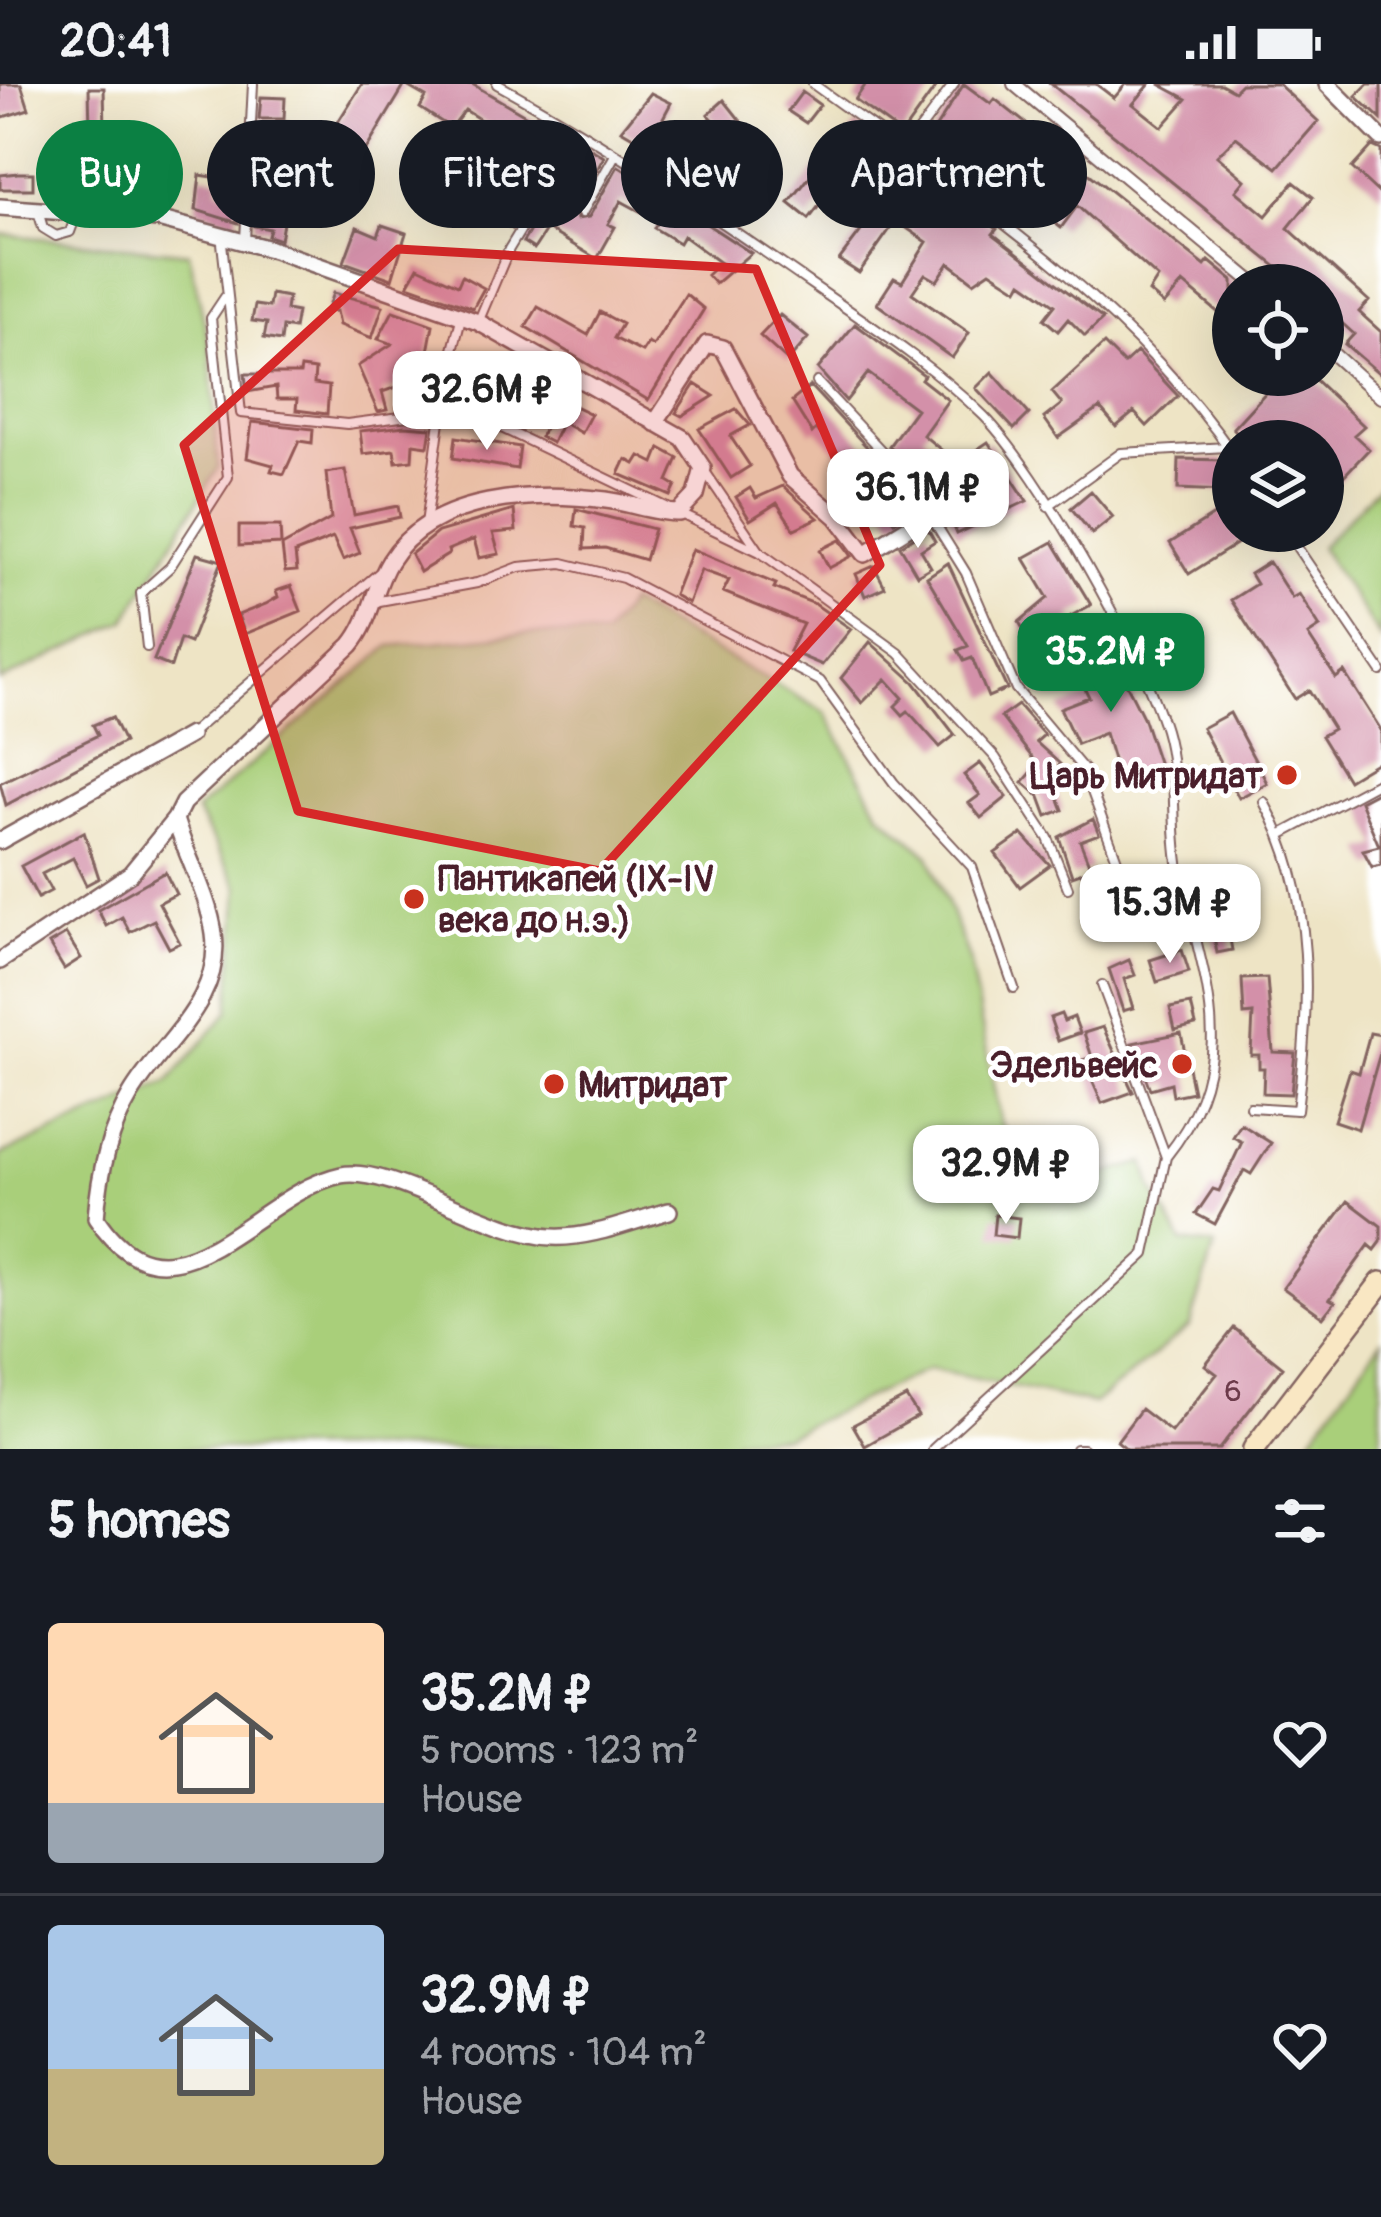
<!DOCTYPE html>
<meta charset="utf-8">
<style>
:root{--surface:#171b24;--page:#242831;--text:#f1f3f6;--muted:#9ea1a6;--line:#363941;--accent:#0b8043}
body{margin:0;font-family:Pangolin,sans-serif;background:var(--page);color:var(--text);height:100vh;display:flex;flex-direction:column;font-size:45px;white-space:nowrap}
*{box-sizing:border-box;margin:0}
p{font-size:39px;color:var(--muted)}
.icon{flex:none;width:66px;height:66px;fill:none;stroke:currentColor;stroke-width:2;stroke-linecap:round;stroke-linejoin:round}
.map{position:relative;height:1365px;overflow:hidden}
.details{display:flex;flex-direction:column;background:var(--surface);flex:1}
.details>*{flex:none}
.hud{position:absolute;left:36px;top:36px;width:1311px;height:108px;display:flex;gap:24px}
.fabs{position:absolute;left:1212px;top:180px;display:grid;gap:24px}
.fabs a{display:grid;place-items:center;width:132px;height:132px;border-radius:50%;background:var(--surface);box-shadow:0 12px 48px #0002;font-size:60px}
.price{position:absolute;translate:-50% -102px;padding:0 27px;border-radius:24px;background:#fff;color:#222;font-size:39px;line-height:78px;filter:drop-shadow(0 3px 6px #0008)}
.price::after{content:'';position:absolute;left:50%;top:72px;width:36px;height:27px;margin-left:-18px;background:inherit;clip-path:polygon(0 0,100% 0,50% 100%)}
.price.active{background:var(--accent);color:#fff}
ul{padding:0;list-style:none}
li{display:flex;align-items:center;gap:36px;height:300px;padding:0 48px}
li+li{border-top:3px solid var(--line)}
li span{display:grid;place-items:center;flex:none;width:336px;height:240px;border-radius:12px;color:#555}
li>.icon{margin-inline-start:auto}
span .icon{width:144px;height:144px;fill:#fffc;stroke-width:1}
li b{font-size:51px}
h2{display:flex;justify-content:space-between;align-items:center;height:144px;padding:0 48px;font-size:51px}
.pill{padding:0 42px;border-radius:54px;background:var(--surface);box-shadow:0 12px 48px #0002;font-size:42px;line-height:108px}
.pill.active{background:var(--accent);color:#fff}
.status{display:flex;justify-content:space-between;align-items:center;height:84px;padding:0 60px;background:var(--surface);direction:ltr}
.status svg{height:33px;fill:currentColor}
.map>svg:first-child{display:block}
.green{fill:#a9cf7a;stroke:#7a7752;stroke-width:3}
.building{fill:#d390a9}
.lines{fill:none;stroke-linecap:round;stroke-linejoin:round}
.service-casing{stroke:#836461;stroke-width:12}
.pedestrian-casing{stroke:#836461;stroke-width:16}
.minor-casing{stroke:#836461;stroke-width:20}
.secondary-casing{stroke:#836461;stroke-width:26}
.service{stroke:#fff;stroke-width:8}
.pedestrian{stroke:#fff;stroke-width:12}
.minor{stroke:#fff;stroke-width:15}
.secondary{stroke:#f9e7c3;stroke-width:21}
.marked{fill:#d62828;fill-opacity:0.2;stroke:#d62828;stroke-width:9;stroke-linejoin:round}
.poi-dot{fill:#c8321e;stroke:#fff;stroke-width:4.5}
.labels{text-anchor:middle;stroke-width:9;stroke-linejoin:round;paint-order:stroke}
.number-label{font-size:30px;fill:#6c3b4a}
.poi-label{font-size:36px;font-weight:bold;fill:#4a1f2b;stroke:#fff;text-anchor:end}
</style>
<div class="status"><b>20:41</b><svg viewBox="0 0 49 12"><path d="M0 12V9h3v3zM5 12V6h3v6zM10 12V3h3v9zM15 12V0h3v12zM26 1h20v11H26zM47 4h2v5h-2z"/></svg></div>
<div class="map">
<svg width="1381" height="1365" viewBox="0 0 1381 1365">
<rect width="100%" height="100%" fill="#fff"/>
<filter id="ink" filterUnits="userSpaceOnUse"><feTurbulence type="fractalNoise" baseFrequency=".00833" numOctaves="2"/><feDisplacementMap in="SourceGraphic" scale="24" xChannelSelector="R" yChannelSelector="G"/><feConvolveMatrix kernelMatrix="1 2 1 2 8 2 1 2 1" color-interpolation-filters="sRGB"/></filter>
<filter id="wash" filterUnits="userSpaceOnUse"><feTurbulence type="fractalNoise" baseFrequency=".004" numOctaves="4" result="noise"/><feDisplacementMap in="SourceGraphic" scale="48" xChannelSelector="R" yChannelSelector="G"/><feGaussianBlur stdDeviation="2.7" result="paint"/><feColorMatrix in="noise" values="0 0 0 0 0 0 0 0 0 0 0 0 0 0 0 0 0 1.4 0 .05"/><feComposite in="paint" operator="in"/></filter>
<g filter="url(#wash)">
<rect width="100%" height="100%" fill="#eee4c5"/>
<path class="green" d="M0,150L189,169L210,264L218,384L125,537L0,597Z
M1381,400V555L1320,463Z
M629,519L825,628L880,729L929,772L969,875L1001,1041L1063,1102L1145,1078L1152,1104L1182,1158L1215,1162L1190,1242L1094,1320L929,1285L784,1352L735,1355L729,1365H0V1071L168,999L229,927L239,803L196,727L390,562L532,549L604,552Z
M1381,1257V1365H1303Z"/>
<g id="blocks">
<path class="building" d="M0,0H21L29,25L0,34Z
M362,0H472L546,43L544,47L564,59L554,75L512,47L493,78L478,70L493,44L465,26L451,44L420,24L426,13L405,1L358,79L317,57L315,69L298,67L295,102L281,101L286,38L326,43L324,60Z
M866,0H938L902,50L855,16Z
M964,0L991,20L995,15L1205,182L1209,177L1233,197V241L1183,199L1164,221L1149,208L1158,194L1077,122L1061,144L1036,125L1058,93L1019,62L998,92L1018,106L1002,128L928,73L924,62Z
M1051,0H1096L1114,14L1126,0H1150L1133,20L1162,43L1187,15L1159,0H1221L1234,7L1241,0H1278L1318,37L1277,84L1236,53L1217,72L1245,96L1236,107L1266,132L1294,98L1313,113L1288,144L1369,217L1359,228L1381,248V291L1345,260L1354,250L1323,222V201H1299Z
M1368,0H1381V35L1356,12Z
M89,4H104L105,46H90Z
M802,8L820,21L806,39L788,27Z
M651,9L671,19L663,34L671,39L655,66L621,46Z
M261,13L285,14L284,35H259Z
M724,16L767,70L755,81L708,30Z
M856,41L881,59L882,72L864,98L832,76Z
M583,60L604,73L575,125L577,135L589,133L618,82L751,169L715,200L707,191L720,179L683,152L679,159L654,144L658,137L621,117L608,140L615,143L597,175L547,145L534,165L523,158L549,115L572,127L589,97L568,84Z
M1372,62L1381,66V111L1352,84Z
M118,79L159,82L156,109L110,105V114H92V107L60,109L58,81L118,86Z
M818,82L834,102L809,135L789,119Z
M915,84L997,145L993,150L1103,235L1085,252L1068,235L1058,247L1044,235L1055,221L1022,198L1018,205L990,187L974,198L949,179L937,197L925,190L912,209L969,249L952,274L877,220L894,194L902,198L927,158L905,143L913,132L888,115Z
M18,89H33V105H0V91Z
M200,91L219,94L218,105L236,109L238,139L196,126Z
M501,114L523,127L512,145L491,133Z
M255,124L284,133L280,156L268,152L270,145L254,142Z
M873,131L890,145L859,189L839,176Z
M382,141L406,149L392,195L344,178L357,143L378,152Z
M418,183L458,201L462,192L484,204L473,224L408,201Z
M333,209L383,222L372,254L339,241L336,227L326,228Z
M271,210L288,213L286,226L297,228L294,245L283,243L281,257L264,254L267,239L252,237L255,221L269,223Z
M686,210L704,225L648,316L526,243L538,223L588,251L600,228L622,240L614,254L642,268L648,259L653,262Z
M393,227L433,241L423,294L382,308L387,326L378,328L358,282L392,260L378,255Z
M780,231L808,254L788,277L760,252Z
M855,240L924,291L921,295L948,316L923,351L957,379L988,358L1027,417L957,450L934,395L889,362L916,325L868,289L846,317L818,285Z
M1104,260L1124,280L1137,268L1178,312L1147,342L1134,328L1116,343L1100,324L1058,354L1044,334L1062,320L1052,308Z
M486,278L504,288L502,294L527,306L529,300L591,330L581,349L562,338L552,359L540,353L549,337L515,316L505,336L491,330L499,311L476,299Z
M301,284L315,286L314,300L329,302L327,330L296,326L297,315H277L276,303L247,308L245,290H300Z
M992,288L1029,330L1014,345L976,304Z
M1252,291H1310L1364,342L1354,351L1369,365L1323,414V357H1246L1233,344L1268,306Z
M695,300L714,312L682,332L676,329Z
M810,302L892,390L915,425L894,438L855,381L852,384L816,345L812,349L792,317Z
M736,325L750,341L730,352L750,382L731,394L699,345Z
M252,338L313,345L312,359L299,357L284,390L271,387L273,381L247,374Z
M405,342L431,344L428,362L413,360L412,376L396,378L394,366L363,370L360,347Z
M456,353L520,363L517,385L453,374Z
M660,364L678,374L668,397L676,402L671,412L619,390L626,375L635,380L640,372L654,379Z
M1179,375L1226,376L1225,407L1178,405Z
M345,386L354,431L398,422L400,433L350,444L360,469L343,476L333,454L295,469L297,487L285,488L282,462L331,435L326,389Z
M783,402L818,434L794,445L777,419L750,436L736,413L750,404L756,414Z
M1091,407L1113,433L1092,450L1071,424Z
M1233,419V447H1257L1189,490L1170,459Z
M576,425L654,445L645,476L605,464L584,465L585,444L574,442Z
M514,426L516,447L493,449L499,470L479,474L474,455L448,466L449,470L420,488L411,470L438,448Z
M239,442H280L281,460L239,462Z
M928,445L935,457L921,466L931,483L917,491L900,462Z
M840,456L852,472L829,484L820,466Z
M1053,458L1091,521L1071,532L1073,537L1028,553L1019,538L1048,514L1024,474Z
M692,465L776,500L774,504L815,520L851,545L822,581L789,567L803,540L723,508L729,496L701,486L688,519L674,511Z
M197,470L222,477L190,559L180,555L171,583L154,576Z
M1269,478L1292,514L1299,510L1320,543L1308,551L1336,594L1344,588L1381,646V676L1348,696L1321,652L1333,645L1309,606L1295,615L1231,516L1256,500L1250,490Z
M948,479L1007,605L988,613L972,574L964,577L958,566L968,562L927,493Z
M874,482L885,503L865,512L856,490Z
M291,502L301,527L245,550L238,531L266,520L278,513L276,507Z
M1102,552L1143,633L1165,699L1144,706L1141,697L1121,702L1105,649L1077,660L1060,624L1089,613L1075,584L1069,587L1061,573Z
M870,558L914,598L955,651L940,663L908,627L903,631L895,622L903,614L886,595L862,619L841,594Z
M1018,621L1044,651L1036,658L1060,680L1051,695L1063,726L1047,732L1040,713L1023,698L1038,681L1001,633Z
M1230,629L1267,699L1239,714L1202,644Z
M112,633L124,658L6,721L0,699L98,651L93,641Z
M980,679L1007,713L981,734L969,719L980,711L964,691Z
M1381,706V781L1372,783L1363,766L1379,762L1360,717Z
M1093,735L1099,750L1080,757L1091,785L1072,792L1059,753Z
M84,748L99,794L86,801L73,774L42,790L51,807L38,814L21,782Z
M1022,750L1050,781L1020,803L995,769Z
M165,788L176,810L159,819L180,859L169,864L154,836L130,848L122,833L106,842L98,826Z
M1225,829L1232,866L1217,869L1210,832Z
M66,850L81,874L64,885L49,860Z
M1182,866L1189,888L1157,898L1150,876Z
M1129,876L1135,891L1124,895L1133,924L1123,927L1109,885Z
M1267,894L1273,968L1295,969L1291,1010L1263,1009L1264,984H1259V971H1251L1253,930L1244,931L1242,895Z
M1191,920L1196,941L1175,946L1170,924Z
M1061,930L1064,937L1074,933L1080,949L1058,957L1050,934Z
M1103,943L1133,1008L1102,1019L1083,976L1092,973L1084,949Z
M1181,949L1193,1008L1173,1012L1171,999L1150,1005L1132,959Z
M1370,949L1381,951V966L1358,1045L1334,1037L1350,986L1359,989Z
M1241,1040L1271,1059L1251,1090L1244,1086L1215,1140L1196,1130L1213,1105L1219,1107L1242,1058L1233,1053Z
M1348,1117L1381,1142V1158L1375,1166L1369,1161L1330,1215L1335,1218L1323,1233L1283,1204Z
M995,1131L1019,1134L1017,1154L993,1151Z
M1234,1244L1283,1283L1219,1365H1127L1117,1357L1141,1325L1171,1348L1217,1290L1205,1281Z
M906,1313L918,1332L865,1362L853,1341Z"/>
</g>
</g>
<g filter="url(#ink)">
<use href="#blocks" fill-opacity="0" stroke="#836461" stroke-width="3"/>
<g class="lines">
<defs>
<path id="service" d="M497,0C606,60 709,129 811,200C870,241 932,281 984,332C1039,388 1142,570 1165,646C1179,693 1170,743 1180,790C1204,900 1244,975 1166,1073
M813,0C964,110 1125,214 1233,370
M38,127L43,144L56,152L70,148L77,129
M582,129L615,71
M855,133L954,0
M221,150L241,329L347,340L462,325L760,468
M245,156L253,0
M479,236L509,165L579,50
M817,298L907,394L966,489L1016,605L1084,686L1138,833
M704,386L760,468L899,569L995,673L1048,754L1068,804
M1048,422L1121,369L1227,363
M426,440L446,293L462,231
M1286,447L1381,587
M374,518L477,499L519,483L563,479L623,494L820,597L894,699L972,783L1014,904
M147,563L141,509L170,483L228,393L211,234L225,213
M191,649L380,488
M1282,750L1381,697
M1102,901L1166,1073
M1250,1023L1297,1026C1310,924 1316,811 1264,718
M933,1365L1145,1170L1166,1073
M1076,1365H1083"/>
<path id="pedestrian" d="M1014,0L1256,201
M1323,261L1381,313"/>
<path id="minor" d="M1327,0L1381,54
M0,123L158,135L274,166L478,238L683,354L703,384L696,411L679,429C653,429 631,419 606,416C537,407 432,410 390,477C373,504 372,536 351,561L183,719L175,735C186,772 209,812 214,850C223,917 162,958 131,1010C109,1047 99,1091 96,1134C171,1249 255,1109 341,1091C392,1081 489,1150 552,1153C590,1155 632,1137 669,1127
M655,339L707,260L723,264L790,392L837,433L865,470L930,430
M0,757L190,651
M0,877L130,790L175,735"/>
<path id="secondary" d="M1254,1365L1381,1199"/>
</defs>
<use href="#service" class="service-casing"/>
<use href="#pedestrian" class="pedestrian-casing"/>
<use href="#minor" class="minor-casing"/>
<use href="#secondary" class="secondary-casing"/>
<use href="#service" class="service"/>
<use href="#pedestrian" class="pedestrian"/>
<use href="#minor" class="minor"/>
<use href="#secondary" class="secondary"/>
</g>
</g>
<path class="marked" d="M398,165L756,185L880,481L600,787L298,727L184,361Z"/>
<g class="poi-dot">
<circle cx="1287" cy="691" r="12"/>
<circle cx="414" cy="815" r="12"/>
<circle cx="1182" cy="980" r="12"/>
<circle cx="554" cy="1000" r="12"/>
</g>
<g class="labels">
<g class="number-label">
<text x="1233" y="1317">6</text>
</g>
<g class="poi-label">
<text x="1263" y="704">Царь Митридат</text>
<text x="438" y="807" text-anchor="start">Пантикапей (IX-IV<tspan x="438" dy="41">века до н.э.)</tspan></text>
<text x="1158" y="993">Эдельвейс</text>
<text x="578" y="1013" text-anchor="start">Митридат</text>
</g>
</g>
</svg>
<div class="fabs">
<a><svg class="icon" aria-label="locate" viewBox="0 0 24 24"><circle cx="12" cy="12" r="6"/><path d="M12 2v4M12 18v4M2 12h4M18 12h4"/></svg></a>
<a><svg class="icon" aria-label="layers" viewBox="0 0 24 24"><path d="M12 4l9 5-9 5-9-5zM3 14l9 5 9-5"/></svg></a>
</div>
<b class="price" style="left:487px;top:369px">32.6M ₽</b>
<b class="price" style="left:918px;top:467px">36.1M ₽</b>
<b class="price active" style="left:1111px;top:631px">35.2M ₽</b>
<b class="price" style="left:1170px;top:882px">15.3M ₽</b>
<b class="price" style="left:1006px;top:1143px">32.9M ₽</b>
<div class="hud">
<a class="pill active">Buy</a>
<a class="pill">Rent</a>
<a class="pill">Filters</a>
<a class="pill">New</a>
<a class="pill">Apartment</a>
</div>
</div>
<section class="details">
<h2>5 homes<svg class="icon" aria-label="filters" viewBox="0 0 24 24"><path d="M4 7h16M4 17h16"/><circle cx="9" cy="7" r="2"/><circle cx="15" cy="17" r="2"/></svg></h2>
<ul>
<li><span style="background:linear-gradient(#ffd9b3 75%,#9aa5b1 0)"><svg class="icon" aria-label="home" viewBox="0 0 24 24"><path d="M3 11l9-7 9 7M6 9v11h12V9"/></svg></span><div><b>35.2M ₽</b><p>5 rooms · 123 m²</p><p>House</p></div><svg class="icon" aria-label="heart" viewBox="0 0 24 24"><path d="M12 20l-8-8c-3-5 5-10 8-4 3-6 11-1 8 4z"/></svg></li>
<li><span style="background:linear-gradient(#a9c7e8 60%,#c2b280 0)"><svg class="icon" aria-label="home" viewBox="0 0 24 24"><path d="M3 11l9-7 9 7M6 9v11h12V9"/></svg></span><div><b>32.9M ₽</b><p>4 rooms · 104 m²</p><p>House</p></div><svg class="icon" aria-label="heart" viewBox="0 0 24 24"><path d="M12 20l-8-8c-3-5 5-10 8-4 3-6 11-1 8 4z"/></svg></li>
</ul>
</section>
